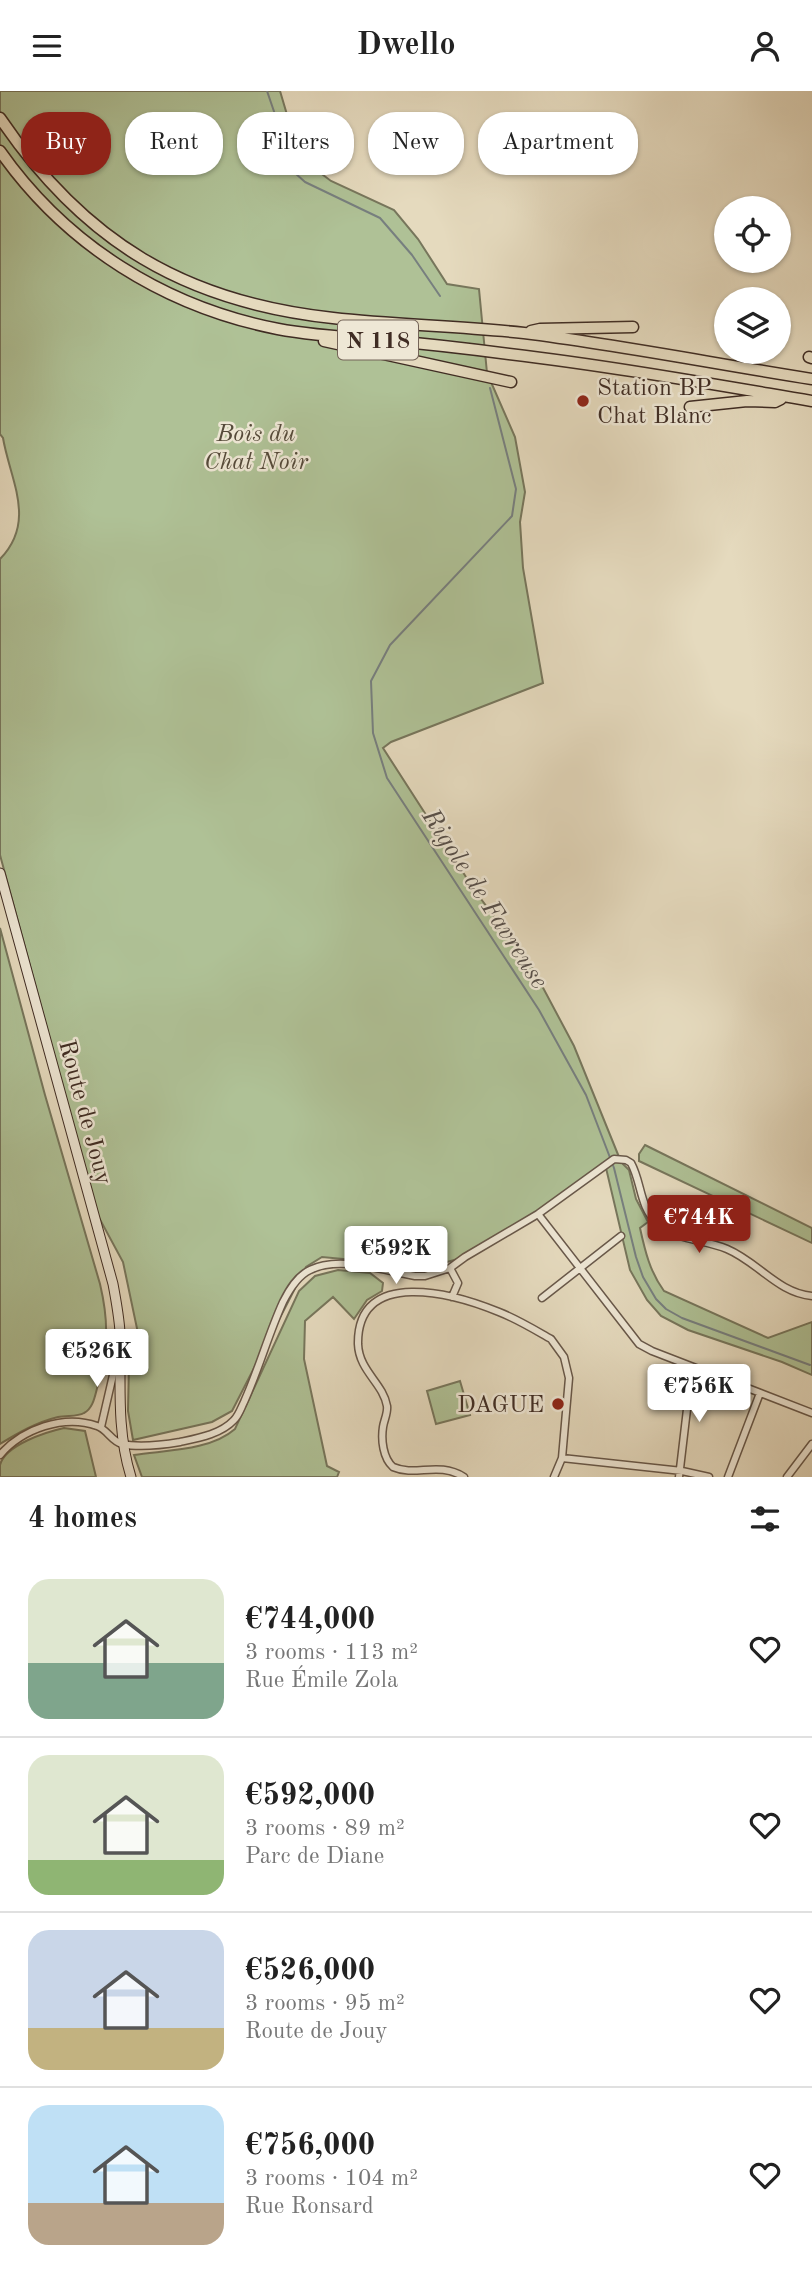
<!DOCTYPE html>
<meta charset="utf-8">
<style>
:root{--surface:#fff;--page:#f6f6f6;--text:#222;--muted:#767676;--line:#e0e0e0;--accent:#8f2418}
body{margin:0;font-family:"Old Standard TT",serif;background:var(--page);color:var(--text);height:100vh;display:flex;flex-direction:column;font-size:26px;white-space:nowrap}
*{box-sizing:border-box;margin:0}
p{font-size:23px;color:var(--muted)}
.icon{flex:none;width:38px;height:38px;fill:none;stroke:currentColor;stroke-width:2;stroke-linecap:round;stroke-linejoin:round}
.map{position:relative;height:1386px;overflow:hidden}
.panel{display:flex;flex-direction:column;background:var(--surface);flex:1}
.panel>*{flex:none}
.banner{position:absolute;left:21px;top:21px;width:770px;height:63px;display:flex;gap:14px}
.fabs{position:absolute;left:714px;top:105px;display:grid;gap:14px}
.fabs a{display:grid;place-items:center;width:77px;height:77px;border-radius:50%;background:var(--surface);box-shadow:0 2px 5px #0004;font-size:35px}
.price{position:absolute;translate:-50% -60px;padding:0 16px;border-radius:7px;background:#fff;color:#222;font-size:23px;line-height:46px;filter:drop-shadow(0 2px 4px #0008)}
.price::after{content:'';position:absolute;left:50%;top:42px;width:21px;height:16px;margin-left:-10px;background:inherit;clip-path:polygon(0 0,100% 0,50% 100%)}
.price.selected{background:var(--accent);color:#fff}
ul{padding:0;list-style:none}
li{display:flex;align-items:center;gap:21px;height:175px;padding:0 28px}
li+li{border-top:2px solid var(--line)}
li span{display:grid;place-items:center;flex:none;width:196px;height:140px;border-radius:21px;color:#555}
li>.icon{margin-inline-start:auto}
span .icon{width:84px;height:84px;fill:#fffc;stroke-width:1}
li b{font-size:30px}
h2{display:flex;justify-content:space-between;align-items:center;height:84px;padding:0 28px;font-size:30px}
.tag{padding:0 24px;border-radius:28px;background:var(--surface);box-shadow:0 2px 5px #0004;font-size:24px;line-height:63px}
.tag.selected{background:var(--accent);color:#fff}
header{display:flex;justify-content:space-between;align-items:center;height:91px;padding:0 28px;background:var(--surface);font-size:32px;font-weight:700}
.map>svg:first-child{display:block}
.green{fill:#afc196;stroke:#77765c;stroke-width:2}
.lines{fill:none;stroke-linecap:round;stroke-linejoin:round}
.stream{stroke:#777f7f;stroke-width:2}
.minor-casing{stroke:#68584a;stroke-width:9}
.secondary-casing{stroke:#3f2c23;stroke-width:11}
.trunk-casing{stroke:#3f2c23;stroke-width:13}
.minor{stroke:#eee7d5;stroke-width:6}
.secondary{stroke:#eee7d5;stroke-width:9}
.trunk{stroke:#e5dabe;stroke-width:10}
.poi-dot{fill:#8f2418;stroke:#eee7d5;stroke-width:2.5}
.labels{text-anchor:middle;stroke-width:5;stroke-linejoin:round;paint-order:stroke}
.shield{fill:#eee7d5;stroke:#746458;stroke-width:2}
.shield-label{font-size:23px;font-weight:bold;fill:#3f2c23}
.poi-label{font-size:24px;fill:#3f2c23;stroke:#eee7d5;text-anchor:start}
.park-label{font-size:24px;font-style:italic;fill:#554a3a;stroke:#eee7d5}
.street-label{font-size:24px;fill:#3f2c23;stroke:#eee7d5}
.water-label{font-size:26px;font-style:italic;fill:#564f4a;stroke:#eee7d5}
</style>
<header><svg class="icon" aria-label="menu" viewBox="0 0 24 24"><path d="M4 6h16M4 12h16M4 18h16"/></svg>Dwello<svg class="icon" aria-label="person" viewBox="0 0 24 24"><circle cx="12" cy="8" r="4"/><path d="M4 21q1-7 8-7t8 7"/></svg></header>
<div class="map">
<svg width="812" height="1386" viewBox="0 0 812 1386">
<rect width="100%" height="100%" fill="#e5dabe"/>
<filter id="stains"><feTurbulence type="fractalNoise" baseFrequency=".00286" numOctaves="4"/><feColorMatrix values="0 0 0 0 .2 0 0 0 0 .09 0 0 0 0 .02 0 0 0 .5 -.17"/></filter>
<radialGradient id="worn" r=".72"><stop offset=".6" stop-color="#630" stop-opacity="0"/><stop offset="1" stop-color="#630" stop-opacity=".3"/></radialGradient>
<path class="green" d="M0,0H280L296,54L306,71L331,90L394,119L418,148L447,193L479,198L487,282L515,346L525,401L520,431L523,477L543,592L391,651L383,657L475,800L532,876L574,955L619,1066L549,1116L465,1166L429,1176L322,1166L306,1176L232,1320L212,1331L133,1349L128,1320L129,1273L136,1261L139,1247L123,1171L97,1123L0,764V468C37,430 10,389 3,347L0,343Z
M0,837L45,1004L100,1193C109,1231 108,1257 98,1294C95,1303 94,1317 84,1322C77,1326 67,1324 58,1326C37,1331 18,1342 0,1353Z
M645,1054L812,1137V1152L639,1070V1063Z
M616,1070L623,1071V1073L629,1079L636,1108L648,1131L640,1137C645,1160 650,1181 664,1200L768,1247L812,1231V1284L782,1271L688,1239L661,1225L647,1209L630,1179L606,1077Z
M338,1179L370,1182L383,1192L382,1200L367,1209L354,1228L333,1206L305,1230L304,1268L327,1375L339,1381L337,1386H142L134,1364C165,1359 210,1360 235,1338L299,1200L315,1185Z
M460,1290L470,1324L436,1333L427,1300Z
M64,1337L85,1340L96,1386H0C0,1382 0,1378 0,1374C5,1354 46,1341 64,1337Z"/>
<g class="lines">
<path class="stream" d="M267,0L295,82L305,91L380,127L412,164L440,205
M490,297L516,398L512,425L390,554L371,590L373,642L387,687L539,919L586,1004L614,1077L636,1166L643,1186L656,1208L666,1218L682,1227L810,1274"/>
<defs>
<path id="minor" d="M538,1123L639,1253L652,1260L812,1322
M450,1177L458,1192L452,1206
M542,1207L621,1145
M101,1336L113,1284L118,1275
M0,1364C22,1338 64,1323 97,1335C107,1338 111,1350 122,1353C140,1357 162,1354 180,1351C199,1347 221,1343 234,1329C239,1324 241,1317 244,1311C259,1278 268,1244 283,1211C289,1199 297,1185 310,1179C339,1164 385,1180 415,1185H425L450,1177L465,1166L538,1123L614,1068L626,1069L631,1072C642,1092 639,1115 657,1132C677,1150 703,1148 727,1158C758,1171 778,1202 812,1205
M562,1367L682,1380L709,1386
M464,1386C438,1370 416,1386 393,1376C383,1367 381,1349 383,1336C384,1329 388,1322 387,1315C383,1292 359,1280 358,1253C357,1175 455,1203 499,1221C517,1228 535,1239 551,1248L564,1266L569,1287L562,1367L554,1386
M679,1386L692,1276
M728,1386L760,1302
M787,1386L812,1353"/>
<path id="secondary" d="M0,782L113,1193C116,1209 119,1225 120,1241C121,1290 116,1338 131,1386"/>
<path id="trunk" d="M0,27C84,151 185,211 333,227C396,234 460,235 524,242C620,254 716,273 812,288
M0,60C66,154 165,216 278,238C309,244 341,246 372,248C418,252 464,257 509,263C610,275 711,293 812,310
M531,240L540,238L633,236
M324,250L511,291
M809,266L812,267
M690,316L747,310L775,311L781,308"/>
</defs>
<use href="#minor" class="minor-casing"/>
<use href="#secondary" class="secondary-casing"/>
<use href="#trunk" class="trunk-casing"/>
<use href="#minor" class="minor"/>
<use href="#secondary" class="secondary"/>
<use href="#trunk" class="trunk"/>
</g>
<g class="poi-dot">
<circle cx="583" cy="310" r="7"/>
<circle cx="558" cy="1313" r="7"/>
</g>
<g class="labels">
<rect class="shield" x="338" y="229.5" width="80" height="39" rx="5"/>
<g class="shield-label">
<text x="378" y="257">N 118</text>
</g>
<g class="poi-label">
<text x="597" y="304">Station BP<tspan x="597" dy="28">Chat Blanc</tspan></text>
<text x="544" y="1321" text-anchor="end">DAGUE</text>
</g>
<g class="park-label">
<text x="256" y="350">Bois du<tspan x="256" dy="28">Chat Noir</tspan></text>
</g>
<g class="street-label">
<text transform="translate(86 1021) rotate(75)" y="8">Route de Jouy</text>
</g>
<g class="water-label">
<text transform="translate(486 807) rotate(57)" y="9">Rigole de Favreuse</text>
</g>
</g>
<rect width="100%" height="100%" filter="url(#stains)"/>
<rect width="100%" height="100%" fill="url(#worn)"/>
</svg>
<div class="fabs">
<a><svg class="icon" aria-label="locate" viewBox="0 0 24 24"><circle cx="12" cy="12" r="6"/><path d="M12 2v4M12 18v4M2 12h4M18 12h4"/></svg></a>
<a><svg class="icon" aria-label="layers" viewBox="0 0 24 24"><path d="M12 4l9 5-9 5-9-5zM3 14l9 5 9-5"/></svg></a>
</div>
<b class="price selected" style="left:699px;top:1164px">€744K</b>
<b class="price" style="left:396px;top:1195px">€592K</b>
<b class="price" style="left:97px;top:1298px">€526K</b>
<b class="price" style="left:699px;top:1333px">€756K</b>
<div class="banner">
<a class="tag selected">Buy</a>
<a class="tag">Rent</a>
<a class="tag">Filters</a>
<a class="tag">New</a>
<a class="tag">Apartment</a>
</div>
</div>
<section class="panel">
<h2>4 homes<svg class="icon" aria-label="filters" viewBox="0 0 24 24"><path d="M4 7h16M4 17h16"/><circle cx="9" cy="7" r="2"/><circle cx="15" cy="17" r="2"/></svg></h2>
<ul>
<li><span style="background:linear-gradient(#dfe7d0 60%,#7fa58c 0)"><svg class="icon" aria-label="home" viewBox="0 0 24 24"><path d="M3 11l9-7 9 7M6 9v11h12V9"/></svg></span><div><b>€744,000</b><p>3 rooms · 113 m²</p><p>Rue Émile Zola</p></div><svg class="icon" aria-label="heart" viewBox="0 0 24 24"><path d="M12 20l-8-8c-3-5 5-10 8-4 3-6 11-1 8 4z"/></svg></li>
<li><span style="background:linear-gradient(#dfe7d0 75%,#8fb573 0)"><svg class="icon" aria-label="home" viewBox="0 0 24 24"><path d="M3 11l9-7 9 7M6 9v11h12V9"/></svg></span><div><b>€592,000</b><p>3 rooms · 89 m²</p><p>Parc de Diane</p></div><svg class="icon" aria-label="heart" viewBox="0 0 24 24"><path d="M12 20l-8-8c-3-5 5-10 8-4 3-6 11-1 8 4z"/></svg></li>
<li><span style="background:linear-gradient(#c9d6e8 70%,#c2b280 0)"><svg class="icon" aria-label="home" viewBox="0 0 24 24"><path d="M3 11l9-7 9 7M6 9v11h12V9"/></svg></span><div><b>€526,000</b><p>3 rooms · 95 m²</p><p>Route de Jouy</p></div><svg class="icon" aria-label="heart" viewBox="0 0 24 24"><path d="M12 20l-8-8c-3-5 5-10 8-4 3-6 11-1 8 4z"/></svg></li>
<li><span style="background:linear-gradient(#bfe0f5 70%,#b9a48a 0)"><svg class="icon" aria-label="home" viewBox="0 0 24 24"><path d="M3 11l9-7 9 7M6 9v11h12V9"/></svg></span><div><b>€756,000</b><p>3 rooms · 104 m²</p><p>Rue Ronsard</p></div><svg class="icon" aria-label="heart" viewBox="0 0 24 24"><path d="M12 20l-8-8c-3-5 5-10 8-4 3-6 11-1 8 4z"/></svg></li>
</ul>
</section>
